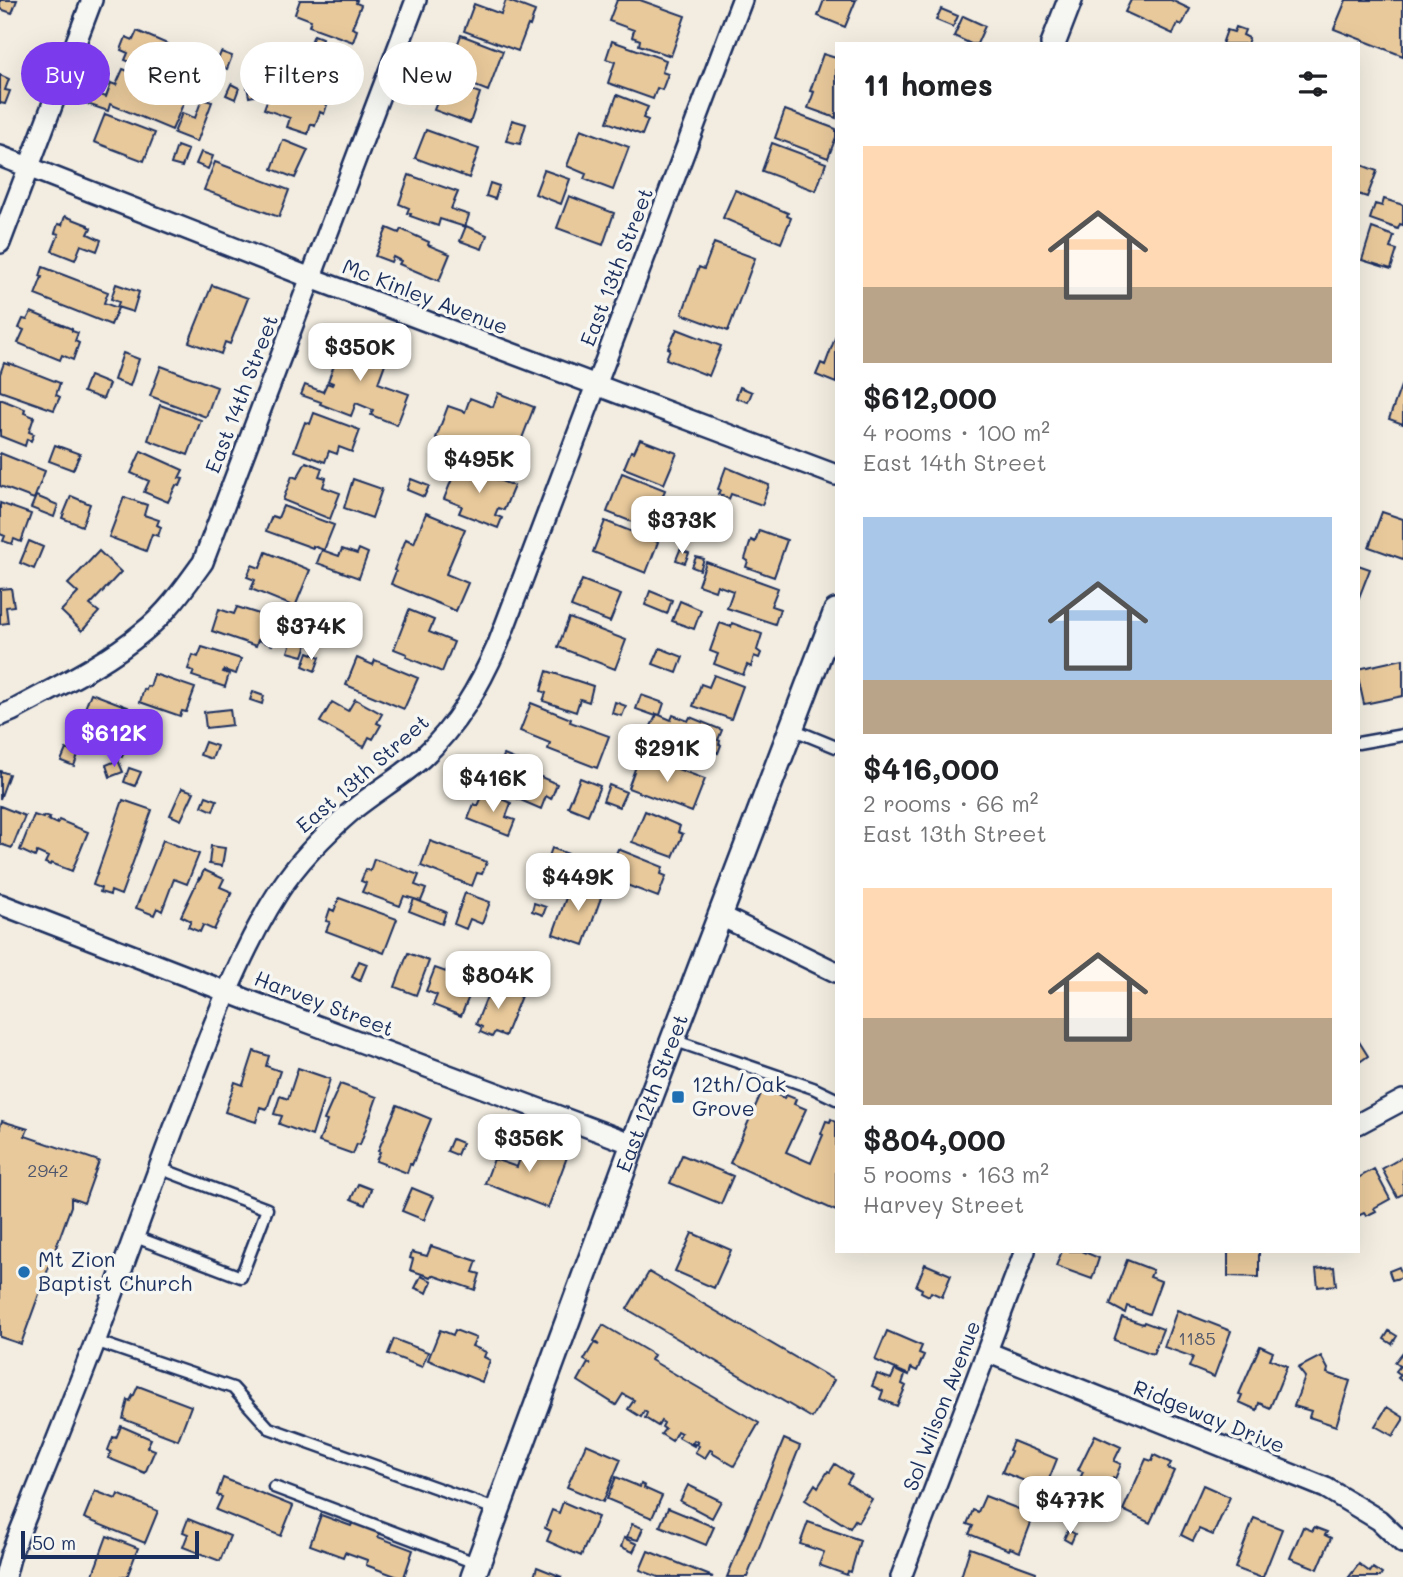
<!DOCTYPE html>
<meta charset="utf-8">
<style>
:root{--surface:#fff;--page:#f6f6f6;--text:#202124;--muted:#757577;--accent:#7c3aed}
body{margin:0;font-family:Mali,sans-serif;background:var(--page);color:var(--text);height:100vh;display:flex;flex-direction:column;font-size:26px;white-space:nowrap}
*{box-sizing:border-box;margin:0}
p{font-size:23px;color:var(--muted)}
.icon{flex:none;width:38px;height:38px;fill:none;stroke:currentColor;stroke-width:2;stroke-linecap:round;stroke-linejoin:round}
.map{position:relative;flex:1;overflow:hidden}
.details{position:absolute;left:835px;top:42px;width:525px;height:1211px;display:flex;flex-direction:column;background:var(--surface);border-radius:0px;box-shadow:0 7px 28px #0002}
.details>*{flex:none}
.hud{position:absolute;left:21px;top:42px;width:665px;height:63px;display:flex;gap:14px}
.scale{position:absolute;left:21px;bottom:18px;width:178px;box-sizing:border-box;padding-left:7px;border:4px solid #1b2f5e;border-top:0;font-size:19px;line-height:24px;white-space:nowrap;color:#1b2f5e;-webkit-text-stroke:5px #f6f6f2;paint-order:stroke}
.price{position:absolute;translate:-50% -60px;padding:0 16px;border-radius:14px;background:#fff;color:#222;font-size:23px;line-height:46px;filter:drop-shadow(0 2px 4px #0008)}
.price::after{content:'';position:absolute;left:50%;top:42px;width:21px;height:16px;margin-left:-10px;background:inherit;clip-path:polygon(0 0,100% 0,50% 100%)}
.price.current{background:var(--accent);color:#fff}
ul{padding:0;list-style:none}
li{display:grid;align-content:center;gap:14px;height:371px;padding:0 28px}
li span{display:grid;place-items:center;height:217px;border-radius:0px;color:#555}
li>.icon{margin-inline-start:auto}
span .icon{width:126px;height:126px;fill:#fffc;stroke-width:1}
li b{font-size:30px}
h2{display:flex;justify-content:space-between;align-items:center;height:84px;padding:0 28px;font-size:30px}
.pill{padding:0 24px;border-radius:32px;background:var(--surface);box-shadow:0 7px 28px #0002;font-size:24px;line-height:63px}
.pill.current{background:var(--accent);color:#fff}
.map>svg:first-child{display:block}
.building{fill:#e8c99b;stroke:#1b2f5e;stroke-width:2}
.lines{fill:none;stroke-linecap:round;stroke-linejoin:round}
.service-casing{stroke:#1b2f5e;stroke-width:15}
.minor-casing{stroke:#1b2f5e;stroke-width:24}
.tertiary-casing{stroke:#1b2f5e;stroke-width:28}
.service{stroke:#f6f6f2;stroke-width:10}
.minor{stroke:#f6f6f2;stroke-width:19}
.tertiary{stroke:#f6f6f2;stroke-width:23}
.poi-dot{fill:#1f6fb2;stroke:#f6f6f2;stroke-width:2.5}
.labels{text-anchor:middle;stroke-width:7;stroke-linejoin:round;paint-order:stroke}
.number-label{font-size:18px;fill:#4e566d}
.street-label{font-size:21px;fill:#1b2f5e;stroke:#f6f6f2}
.poi-label{font-size:21px;fill:#1b2f5e;stroke:#f6f6f2;text-anchor:start}
</style>
<div class="map">
<svg width="1403" height="1577" viewBox="0 0 1403 1577">
<rect width="100%" height="100%" fill="#f3ede1"/>
<filter id="ink" filterUnits="userSpaceOnUse"><feTurbulence type="fractalNoise" baseFrequency=".0143" numOctaves="2"/><feDisplacementMap in="SourceGraphic" scale="14" xChannelSelector="R" yChannelSelector="G"/><feConvolveMatrix kernelMatrix="1 2 1 2 8 2 1 2 1" color-interpolation-filters="sRGB"/></filter>
<g filter="url(#ink)">
<path class="building" d="M0,0H17L12,13L0,9Z
M300,0H357L356,3L361,5L352,28L357,30L353,42L309,26L311,20L295,14Z
M506,0L535,11L530,26L528,25L518,51L464,31L474,4L501,14Z
M617,0H640L685,16L671,56L639,45L640,40L632,37L634,30L609,21Z
M824,0H856L845,27L818,16Z
M1131,0H1171L1190,9L1182,25L1178,23L1173,34L1125,12Z
M1346,0H1403V56L1334,29Z
M941,9L958,16L953,27L936,20Z
M963,16L985,26L977,44H971L954,36Z
M1236,27L1245,30L1243,35L1249,38L1247,44H1222L1227,30L1234,32Z
M137,31L179,49L175,60L183,63L178,75L164,70L162,75L125,60L128,53L121,50L126,37L133,40Z
M314,35L322,38L321,40L345,50L341,60L347,63L341,77L336,75L333,82L320,77L319,81L306,76L308,72L290,64L296,50L306,54Z
M461,35L503,51L488,91L445,74L449,66L443,64L449,49L455,51Z
M612,41L666,60L662,72L668,74L662,90L657,88L653,99L608,83L615,62L606,59Z
M221,52L232,56L227,69L216,65Z
M823,54L836,58V118L808,108L814,92L810,91Z
M192,66L202,69L199,79L189,76Z
M123,69L187,95L172,130L110,104L108,111L87,104L92,92L106,97L111,83L116,85Z
M277,73L329,91L324,103L327,105L324,114L320,112L315,126L311,124L308,134L287,127L290,118L264,109Z
M0,75L9,79L5,90L10,91L5,104L0,103Z
M261,78L264,94L249,97L246,81Z
M452,83L480,93L470,123L434,110L444,84L451,86Z
M231,84L239,88L235,99L226,95Z
M617,95L648,107L643,118L648,120L642,135L607,122Z
M202,99L212,102L197,142L174,133L182,113L195,118Z
M785,110L836,129V137L828,158L775,138Z
M105,114L155,133L144,161L94,142Z
M512,120L526,124L520,144L506,141Z
M581,129L629,147L613,190L584,179L586,174L567,166Z
M426,130L479,149L469,178L415,158Z
M283,140L308,150L295,178L272,169Z
M772,143L826,163L816,191L762,171Z
M177,146L188,150L182,167L171,164Z
M201,152L213,156L208,169L196,164Z
M215,162L289,190L279,217L204,190Z
M1359,164L1377,171L1367,197L1358,194Z
M544,170L570,179L561,204L535,194Z
M409,175L458,192L451,209L469,215L465,227L440,219L438,226L410,216L411,214L407,213L409,208L399,204Z
M490,183L499,186L495,199L486,196Z
M735,190L788,213L787,216L791,218L781,243L723,218Z
M569,196L614,213L603,245L557,228Z
M1384,199L1403,205V225L1400,224L1398,229L1370,219L1375,204L1382,206Z
M65,216L88,225V226L91,228L88,234L101,240L97,251L81,245L75,260L52,251L59,234L55,233L58,224L62,225Z
M466,226L487,235L482,249L460,241Z
M387,228L399,233L401,229L429,242L428,245L450,254L439,281L399,264L401,261L393,257L391,262L375,256Z
M1372,228L1394,236L1390,248L1397,250L1391,269L1362,260Z
M714,243L755,258L728,331L682,314L699,267L704,269Z
M43,267L108,292L104,303L118,308L111,325L35,295L42,277L40,276Z
M116,284L139,292L133,312L117,307L119,302L111,299Z
M212,285L248,298L230,344L225,342L221,354L189,342Z
M31,312L72,329V331L78,333L75,341L79,343L73,360L62,355L60,360L18,343L24,330L19,328L23,319L27,320Z
M677,329L721,346L709,376L666,359L670,349L668,348Z
M346,334L390,350L378,383L409,394L397,425L371,415L373,410L356,403L351,416L320,404L321,402L301,395L305,385L323,392L327,383L332,385L333,383L328,381Z
M835,338L836,339V383L816,375L821,363L825,365Z
M123,353L139,359L130,386L114,380Z
M4,363L9,365V363L60,383L56,395L60,397L54,410L0,391V374Z
M161,366L217,387L206,417L150,396Z
M89,376L109,384L103,399L83,392Z
M1401,386L1403,387V424L1389,419Z
M740,387L752,392L748,402L736,398Z
M498,393L534,407L511,467L436,438L448,406L465,412L470,398L493,407Z
M0,399L25,409L24,413L34,417L29,432L34,434L31,441L27,439L25,446L0,436Z
M160,405L201,420L188,455L148,440Z
M314,413L360,430L352,452L339,447L337,454L329,451L325,462L294,451L305,422L310,424Z
M640,439L677,453L664,484L624,468L631,451L634,452Z
M55,445L80,454L73,470L49,461Z
M141,451L183,470L179,478L183,479L180,486L176,485L168,502L144,492L149,481L131,473Z
M0,453L45,471L34,499L0,486Z
M306,462L322,468L319,476L326,478L323,487L340,493L330,519L283,500L292,476L297,478Z
M458,464L514,486L504,510L498,508L495,515L502,518L498,528L459,513L462,506L444,499Z
M726,467L769,485L762,505L731,494L729,499L718,494L720,490L718,489Z
M622,473L665,490L650,529L607,512Z
M353,479L382,489L372,518L344,508Z
M411,479L429,486L424,497L407,490Z
M36,496L58,505L54,517L31,508Z
M71,496L90,504L82,526L62,518Z
M124,497L147,505L144,515L159,520L157,525L161,527L158,536L152,534L146,551L109,537Z
M0,503L31,514L21,542L14,539L12,544L3,541L5,536L0,534Z
M283,506L334,525L324,550L313,546V548L266,531L272,516L278,518Z
M1382,512L1403,519V559L1369,547Z
M426,513L465,529L446,574L468,583L456,611L391,584L396,571L394,570L406,539L414,543Z
M605,521L658,542L646,573L593,552Z
M759,530L787,540L774,577L746,567L748,561L745,559L751,540L755,542Z
M29,541L43,547L34,569L20,563Z
M342,549L357,554L359,549L368,553L359,578L317,563L322,550L339,556Z
M680,550L689,553L685,563L676,560Z
M99,551L121,572L90,605L99,612L82,631L61,611L78,593L68,584Z
M266,552L310,570L295,607L251,589L255,580L247,577L252,565L260,568Z
M696,557L704,559L700,570L692,567Z
M706,562L778,588L771,606L780,609L775,624L727,608L733,591L717,585L715,591L698,585Z
M1358,565L1370,569L1358,600Z
M582,580L621,595L610,622L571,607Z
M11,588L14,606L6,607L8,623L0,624V589Z
M650,591L672,600L667,614L645,605Z
M680,601L701,610L694,629L672,621Z
M237,607L281,621L272,645L258,640L256,646L212,631L219,609L234,614Z
M409,610L434,620L429,632L454,642L442,672L406,657L407,654L394,649Z
M292,615L317,623L312,643L308,641L303,656L288,652L294,633L287,631Z
M569,618L626,640L615,669L558,647Z
M720,623L731,627L732,623L762,634L757,650L761,653L759,658L754,656L751,667L747,665L743,675L714,664L718,654L710,651Z
M202,647L241,659L236,674L224,670L223,672L229,674L225,687L192,676L194,671L188,669L193,655L198,657Z
M660,648L683,657L677,673L653,664Z
M308,652L320,657L315,671L303,666Z
M357,658L373,665L375,660L418,678L404,709L346,685Z
M1403,659V696L1364,704L1358,677V669Z
M547,671L593,686L589,702L580,699L576,712L543,701L546,693L541,691Z
M154,674L195,688L186,712L182,711L180,716L140,702L144,689L146,690L147,686L150,687Z
M714,675L743,686L731,719L693,706L701,684L709,687Z
M253,692L264,696L262,704L250,700Z
M91,693L128,707L124,718L136,723L122,757L85,742L88,735L80,732L84,723L80,721Z
M641,695L664,703L660,715L656,714V716L636,709Z
M355,699L382,714L377,723L381,725L373,739L369,737L364,747L320,722L332,702L348,711Z
M615,702L626,706L622,716L612,713Z
M531,703L571,719L570,722L609,736L597,768L548,749L550,743L520,731Z
M230,709L232,725L206,728L204,712Z
M657,714L671,720L673,715L688,721L690,717L722,730L718,740L720,741L719,744L721,745L718,753L716,752L711,765L645,738Z
M205,742L217,746L212,759L200,755Z
M66,749L78,755L74,766L61,761Z
M504,755L536,768L534,774L557,784L551,799L546,796L541,809L486,785L496,763L500,765Z
M639,758L647,761L648,758L705,779L692,812L628,788Z
M118,760L123,772L110,777L106,765Z
M129,768L141,772L135,786L124,782Z
M0,771L9,774L0,799Z
M580,778L600,786L588,815L568,807Z
M609,785L626,792L619,807L603,801Z
M182,788L194,792L181,820L170,815Z
M484,792L511,803L506,817L515,820L509,835L468,819L474,804L478,806Z
M206,796L217,800L213,811L202,806Z
M123,800L152,810L121,895L111,891L110,895L100,892L101,888L93,885Z
M0,806L25,816L12,848L0,844Z
M645,811L680,826L678,832L683,834L673,857L632,842Z
M34,815L43,818L44,816L50,818L48,820L57,824L59,820L88,832L72,871L51,863L50,865L45,863L48,857L37,852L35,857L20,850Z
M163,840L199,854L187,884L174,879L162,911L157,908L154,915L136,908Z
M430,841L487,862L482,874L477,873L472,886L421,866Z
M211,846L225,848L222,866L209,864Z
M552,848L574,856L569,869L547,862Z
M618,849L663,867L661,874L666,876L658,897L616,881L619,874L609,870Z
M374,859L419,875L415,885L426,889L421,901L404,896L400,906L362,892L366,883L361,881L366,869L370,871Z
M204,870L224,879L220,887L232,892L214,930L203,925L200,932L188,927L191,921L181,916L199,878L200,879Z
M572,881L603,892L584,945L553,934Z
M465,893L490,902L482,924L470,919L466,929L454,924Z
M339,898L397,919L384,953L326,931L330,922L326,921L330,909L334,911Z
M414,899L446,912L442,924L409,911Z
M534,903L546,907L543,915L532,911Z
M408,953L429,961L416,995L395,987Z
M451,960L479,972L461,1016L433,1005L437,995L426,991L435,968L446,972Z
M359,961L367,964L360,981L352,977Z
M492,984L521,996L505,1036L495,1032L492,1037L480,1032L482,1027L476,1024Z
M1358,1040L1368,1056L1358,1063Z
M254,1051L269,1056L266,1066L280,1071L267,1109L260,1107L256,1122L225,1112L235,1082L243,1085Z
M298,1068L330,1079L312,1136L279,1124L282,1116L274,1114L280,1096L288,1099Z
M340,1084L377,1097L360,1145L357,1144L353,1154L319,1142L327,1121L324,1120Z
M763,1089L784,1098L786,1095L796,1099L794,1104L806,1109L786,1152L811,1163L823,1135L821,1134L826,1121L830,1122L831,1119L836,1122V1211L730,1163Z
M397,1105L431,1119L412,1165L410,1164L407,1173L376,1161L380,1152L378,1151Z
M2,1121L28,1129L25,1136L99,1161L84,1203L71,1198V1206L21,1344L0,1337V1126Z
M452,1139L462,1143L457,1155L447,1151Z
M520,1139L567,1157L548,1208L485,1183L494,1159L517,1167L521,1155L515,1152Z
M682,1155L733,1176L721,1204L670,1183Z
M1403,1157V1194L1397,1197L1382,1169Z
M1374,1169L1390,1199L1374,1208L1376,1211L1366,1216L1364,1213L1358,1216V1178Z
M358,1184L371,1189L365,1205L351,1199Z
M412,1188L434,1197L424,1220L402,1211Z
M692,1233L731,1250L714,1288L675,1271Z
M431,1246L477,1261L473,1272L480,1274L475,1290L432,1275L431,1277L410,1270L413,1259L410,1258L412,1252L427,1256Z
M1062,1251H1082L1099,1258L1092,1279L1056,1266Z
M1228,1251H1259V1277L1228,1276Z
M1127,1260L1153,1270L1150,1277L1161,1281L1149,1314L1127,1306L1125,1313L1110,1305Z
M925,1264L951,1275L942,1297L931,1292L929,1296L921,1292L922,1289L916,1286Z
M1334,1267L1336,1285L1318,1287L1316,1269Z
M1399,1267L1403,1277L1392,1280L1389,1271Z
M649,1272L834,1380L812,1418L627,1309Z
M421,1276L432,1281L427,1293L415,1288Z
M1177,1310L1231,1331L1214,1377L1189,1367L1193,1357L1164,1347Z
M1122,1317L1143,1324L1144,1322L1163,1329L1153,1354L1114,1340Z
M603,1325L654,1355L651,1360L759,1423L734,1466L712,1453L713,1451L710,1450L705,1458L695,1452L699,1446L696,1444L698,1442L694,1440L692,1443L695,1444L694,1446L678,1437L681,1433L677,1431L672,1441L661,1434L665,1429L662,1427L664,1423L661,1421L658,1426L645,1418L647,1413L644,1411L641,1417L628,1409L634,1400L623,1394L616,1405L578,1381L588,1363L591,1364L584,1360L594,1343L599,1345L594,1341Z
M440,1330L453,1335L455,1330L476,1338L472,1346L486,1352L484,1357L490,1360L482,1382L428,1360Z
M887,1331L922,1346L919,1353L924,1355L917,1371L911,1368L909,1375L875,1360Z
M1389,1331L1397,1336L1392,1344L1384,1339Z
M394,1339L428,1352L422,1367L388,1354Z
M1260,1346L1273,1352L1270,1359L1287,1366L1270,1408L1259,1403L1257,1410L1239,1402L1242,1395L1239,1394Z
M1403,1352V1382L1398,1378L1401,1375L1396,1371L1400,1366L1395,1362Z
M1321,1356L1328,1369L1327,1373L1350,1381L1336,1426L1309,1417L1311,1411L1294,1406L1305,1377L1298,1368Z
M895,1370L905,1375L902,1384L906,1386L897,1406L880,1399L883,1391L872,1386L877,1374L891,1379Z
M138,1386L191,1406L178,1440L123,1419L128,1400L130,1401L133,1395H134Z
M1387,1407L1403,1417V1420L1393,1436L1375,1426Z
M121,1426L151,1439L147,1447L155,1450L145,1473L108,1458L111,1452L108,1450L113,1437L116,1438Z
M1095,1435L1121,1447L1114,1461L1121,1464L1115,1479L1113,1478L1104,1499L1076,1487L1083,1472L1078,1470Z
M784,1439L800,1446L747,1577H727Z
M1013,1441L1057,1459L1045,1489L1002,1472L1011,1451L1009,1450Z
M586,1444L621,1459L603,1502L567,1487Z
M1154,1455L1171,1463L1168,1468L1174,1471L1150,1523L1123,1510L1146,1459L1152,1461Z
M835,1464L852,1475L847,1483L872,1499L858,1522L855,1520L850,1528L805,1500L815,1484L818,1487L828,1471L830,1472Z
M616,1477L640,1487L641,1484L645,1486L644,1488L662,1496L652,1518L607,1499Z
M223,1478L293,1506L281,1536L216,1510L222,1497L217,1495Z
M688,1485L721,1501L712,1518L680,1501Z
M1203,1485L1230,1497L1213,1535L1199,1529L1193,1541L1181,1535Z
M95,1491L116,1499L118,1494L158,1511L145,1543L84,1518Z
M985,1496L1034,1515L1020,1552L1010,1548L1009,1550L969,1534L973,1526L967,1524L973,1510L978,1512Z
M563,1502L598,1517L581,1556L547,1541L551,1531L545,1528L552,1510L559,1513Z
M668,1508L714,1527L706,1545L660,1526Z
M321,1515L351,1526L353,1522L380,1532L378,1537L413,1550L404,1577H398L366,1565L367,1560L345,1552L343,1557L310,1545Z
M1254,1518L1282,1529L1263,1577H1259L1235,1568Z
M188,1519L230,1536L220,1561L183,1547L188,1534L183,1532Z
M808,1522L860,1540L851,1572L848,1571L847,1575L819,1565L824,1552L800,1544Z
M632,1524L643,1528L638,1540L627,1537Z
M1303,1527L1313,1531L1314,1527L1327,1532L1325,1535L1331,1538L1318,1569L1290,1558Z
M1068,1530L1075,1534L1071,1543L1064,1539Z
M107,1536L138,1548L127,1577H92Z
M624,1538L637,1544L633,1552L621,1547Z
M970,1548L1036,1572L1035,1577H961Z
M648,1551L713,1577H658L640,1570Z
M1359,1564L1370,1572L1373,1568L1382,1574L1380,1577H1349Z
M537,1567L562,1577H534Z"/>
<g class="lines">
<defs>
<path id="service" d="M792,729L836,747
M1358,743L1403,735
M673,1040L813,1088L836,1099
M133,1236L241,1277L267,1209L159,1168
M95,1341L233,1388L269,1428L498,1510
M274,1487L478,1564"/>
<path id="minor" d="M0,156L311,278L836,475
M0,243L92,0
M0,716L12,711C56,687 104,665 143,632C167,613 185,587 203,562L416,0
M0,904L248,1000L633,1144
M719,915L836,972
M1358,1124L1403,1100
M987,1352L1326,1488L1379,1520L1403,1543
M5,1577L11,1554C39,1483 68,1413 95,1342C122,1271 147,1199 174,1128C205,1050 233,962 279,891C299,860 326,833 354,809C376,791 401,777 422,758C457,726 479,687 498,644L742,0
M901,1577L1025,1251"/>
<g id="tertiary">
<path d="M1053,44L1070,0"/>
<path id="s1" d="M473,1577L633,1144L836,611"/>
</g>
</defs>
<use href="#service" class="service-casing"/>
<use href="#minor" class="minor-casing"/>
<use href="#tertiary" class="tertiary-casing"/>
<use href="#service" class="service"/>
<use href="#minor" class="minor"/>
<use href="#tertiary" class="tertiary"/>
</g>
</g>
<g class="poi-dot">
<rect x="671" y="1090" width="14" height="14" rx="3.5"/>
<circle cx="24" cy="1272" r="7"/>
</g>
<g class="labels">
<g class="number-label">
<text x="48" y="1177">2942</text>
<text x="1197" y="1345">1185</text>
</g>
<g class="street-label">
<text transform="translate(617 267) rotate(-69)" y="7">East 13th Street</text>
<text transform="translate(425 297) rotate(21)" y="7">Mc Kinley Avenue</text>
<text transform="translate(242 394) rotate(-69)" y="7">East 14th Street</text>
<text transform="translate(363 774) rotate(-41)" y="7">East 13th Street</text>
<text transform="translate(324 1004) rotate(21)" y="7">Harvey Street</text>
<text dy="7" stroke="none"><textPath href="#s1" startOffset="516">East 12th Street</textPath></text>
<text transform="translate(942 1406) rotate(-69)" y="7">Sol Wilson Avenue</text>
<text transform="translate(1209 1417) rotate(22)" y="7">Ridgeway Drive</text>
</g>
<g class="poi-label">
<text x="692" y="1092">12th/Oak<tspan x="692" dy="24">Grove</tspan></text>
<text x="38" y="1267">Mt Zion<tspan x="38" dy="24">Baptist Church</tspan></text>
</g>
</g>
</svg>
<div class="scale">50 m</div>
<b class="price" style="left:360px;top:383px">$350K</b>
<b class="price" style="left:479px;top:495px">$495K</b>
<b class="price" style="left:682px;top:556px">$373K</b>
<b class="price" style="left:311px;top:662px">$374K</b>
<b class="price current" style="left:114px;top:769px">$612K</b>
<b class="price" style="left:667px;top:784px">$291K</b>
<b class="price" style="left:493px;top:814px">$416K</b>
<b class="price" style="left:578px;top:913px">$449K</b>
<b class="price" style="left:498px;top:1011px">$804K</b>
<b class="price" style="left:529px;top:1174px">$356K</b>
<b class="price" style="left:1070px;top:1536px">$477K</b>
<div class="hud">
<a class="pill current">Buy</a>
<a class="pill">Rent</a>
<a class="pill">Filters</a>
<a class="pill">New</a>
</div>
<section class="details">
<h2>11 homes<svg class="icon" aria-label="filters" viewBox="0 0 24 24"><path d="M4 7h16M4 17h16"/><circle cx="9" cy="7" r="2"/><circle cx="15" cy="17" r="2"/></svg></h2>
<ul>
<li><span style="background:linear-gradient(#ffd9b3 65%,#b9a48a 0)"><svg class="icon" aria-label="home" viewBox="0 0 24 24"><path d="M3 11l9-7 9 7M6 9v11h12V9"/></svg></span><div><b>$612,000</b><p>4 rooms · 100 m²</p><p>East 14th Street</p></div></li>
<li><span style="background:linear-gradient(#a9c7e8 75%,#b9a48a 0)"><svg class="icon" aria-label="home" viewBox="0 0 24 24"><path d="M3 11l9-7 9 7M6 9v11h12V9"/></svg></span><div><b>$416,000</b><p>2 rooms · 66 m²</p><p>East 13th Street</p></div></li>
<li><span style="background:linear-gradient(#ffd9b3 60%,#b9a48a 0)"><svg class="icon" aria-label="home" viewBox="0 0 24 24"><path d="M3 11l9-7 9 7M6 9v11h12V9"/></svg></span><div><b>$804,000</b><p>5 rooms · 163 m²</p><p>Harvey Street</p></div></li>
</ul>
</section>
</div>
